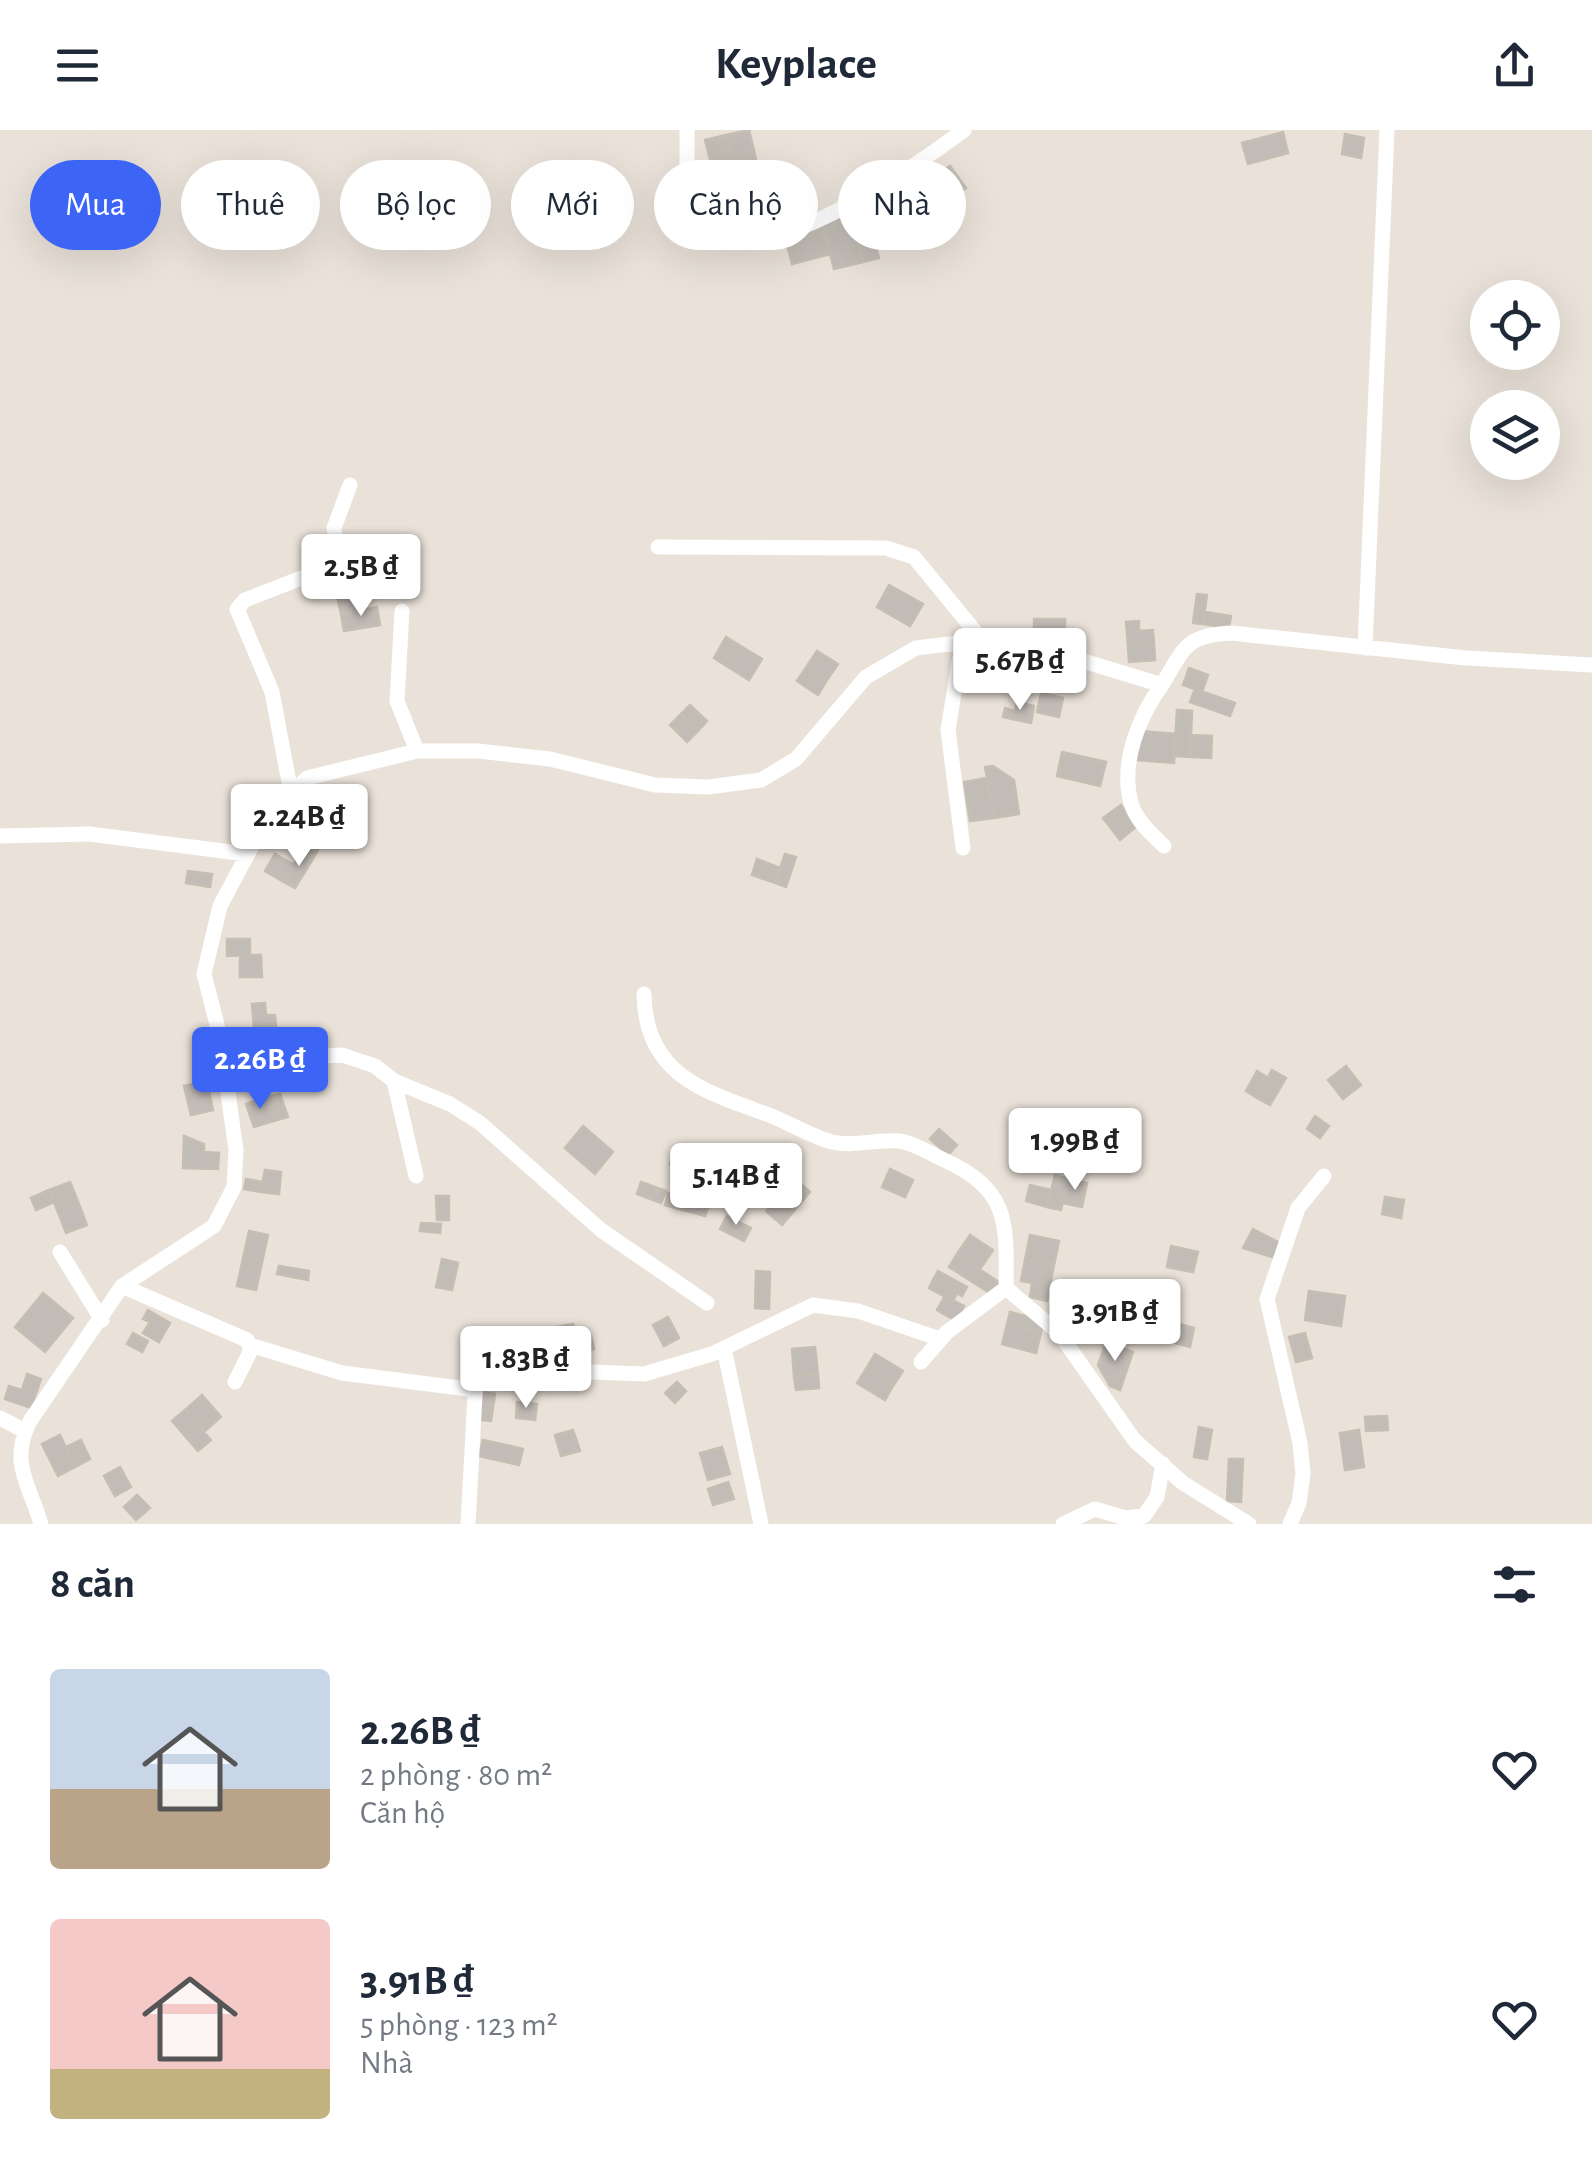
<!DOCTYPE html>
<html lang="vi">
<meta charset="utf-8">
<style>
:root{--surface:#fff;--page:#f2f2f3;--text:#1f2937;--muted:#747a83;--accent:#3c65f5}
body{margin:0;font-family:"Alegreya Sans",sans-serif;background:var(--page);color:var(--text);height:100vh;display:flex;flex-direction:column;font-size:38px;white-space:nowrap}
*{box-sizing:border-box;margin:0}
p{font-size:32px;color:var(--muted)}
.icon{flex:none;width:55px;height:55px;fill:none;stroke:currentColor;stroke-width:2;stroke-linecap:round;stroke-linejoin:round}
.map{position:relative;height:1394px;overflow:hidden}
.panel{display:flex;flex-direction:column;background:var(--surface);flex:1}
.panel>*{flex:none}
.hud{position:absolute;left:30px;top:30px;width:1000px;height:90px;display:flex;gap:20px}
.tools{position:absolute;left:1470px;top:150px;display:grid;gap:20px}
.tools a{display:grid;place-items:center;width:90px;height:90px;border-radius:50%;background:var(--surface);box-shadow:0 10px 40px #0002;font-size:50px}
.price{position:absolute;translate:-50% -85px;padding:0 22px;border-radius:10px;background:#fff;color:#222;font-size:32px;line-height:65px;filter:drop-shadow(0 2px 5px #0008)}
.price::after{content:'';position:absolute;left:50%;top:60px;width:30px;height:22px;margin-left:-15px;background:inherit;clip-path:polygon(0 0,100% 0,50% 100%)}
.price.current{background:var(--accent);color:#fff}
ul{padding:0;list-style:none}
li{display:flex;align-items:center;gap:30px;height:250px;padding:0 50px}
li span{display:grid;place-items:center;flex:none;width:280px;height:200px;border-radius:10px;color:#555}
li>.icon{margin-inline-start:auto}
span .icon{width:120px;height:120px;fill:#fffc;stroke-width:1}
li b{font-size:42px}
h2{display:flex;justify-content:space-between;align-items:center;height:120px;padding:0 50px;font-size:42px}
.pill{padding:0 35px;border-radius:45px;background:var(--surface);box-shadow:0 10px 40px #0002;font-size:35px;line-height:90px}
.pill.current{background:var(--accent);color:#fff}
header{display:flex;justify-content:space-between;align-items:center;height:130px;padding:0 50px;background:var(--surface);font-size:45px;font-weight:700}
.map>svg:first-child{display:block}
.building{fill:#c2bcb6;stroke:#c5beb3;stroke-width:2.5}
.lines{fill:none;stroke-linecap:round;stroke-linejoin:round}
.minor{stroke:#fff;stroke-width:15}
</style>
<header><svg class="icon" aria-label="menu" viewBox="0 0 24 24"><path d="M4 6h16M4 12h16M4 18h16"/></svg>Keyplace<svg class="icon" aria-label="share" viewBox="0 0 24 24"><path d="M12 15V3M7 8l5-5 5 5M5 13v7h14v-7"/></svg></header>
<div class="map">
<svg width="1592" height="1394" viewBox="0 0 1592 1394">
<rect width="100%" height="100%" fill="#eae2d9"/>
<path class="building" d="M749,0L754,21L731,27L726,5Z
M1283,2L1288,23L1248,34L1242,13Z
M1345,4L1364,8L1361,28L1342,24Z
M726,5L734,36L713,41L705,10Z
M754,21L756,30L734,36L731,27Z
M950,36L966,58L954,67L938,44Z
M726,57L744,61L739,80L721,76Z
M916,60L938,95L914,110L892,75Z
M741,75L759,80L756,95L733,89Z
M851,85L863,132L834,139L822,92Z
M823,97L830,124L792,134L785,107Z
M872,101L879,128L863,132L856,105Z
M350,448L357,481L341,484L334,451Z
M889,455L923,474L910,496L877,477Z
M1197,464L1207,465L1203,494L1193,493Z
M377,477L380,495L344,501L341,484Z
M1205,482L1231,486L1229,498L1203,494Z
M1034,489H1065V506L1043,511V506H1034Z
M1139,491V501L1153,500L1154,514L1128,516L1126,492Z
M726,507L734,512L722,533L714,528Z
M734,512L762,529L749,550L722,533Z
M1154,514L1155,530L1129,532L1128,516Z
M817,521L838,534L827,550L807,536Z
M807,536L816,542L806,557L797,551Z
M1189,538L1208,545L1202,562L1183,555Z
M816,542L827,550L818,565L806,557Z
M1195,559L1235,573L1230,586L1190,572Z
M1041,563L1063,568L1059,587L1037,582Z
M1017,572L1034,576L1031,593L1003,587L1005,578L1015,581Z
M690,575L707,591L698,601L681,584Z
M1177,580L1192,581L1190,627L1174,626Z
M681,584L698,601L687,612L670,595Z
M1140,601L1176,604L1174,633L1138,630Z
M1191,605L1212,606L1211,628L1190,627Z
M1062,622L1106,632L1100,656L1057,646Z
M993,636L1014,650L1019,684L994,688L985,637Z
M987,648L994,688L970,691L964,652Z
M318,659L344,674L325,707L299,692Z
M1121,675L1137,696L1120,710L1103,688Z
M299,692L325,707L314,727L287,712Z
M302,720L314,727L295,758L284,752Z
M275,724L294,735L284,752L265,741Z
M785,724L796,727L786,757L775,753Z
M757,729L780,738L775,753L752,745Z
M188,741L212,744L210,757L186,753Z
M227,809H250V825L227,826Z
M240,825H261L262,847H240Z
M265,873L266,885H275L278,919L256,921L252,874Z
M1346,936L1361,955L1343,969L1328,950Z
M1272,940L1286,948L1270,975L1257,968Z
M1257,941L1268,948L1257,968L1246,961Z
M207,951L213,980L191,985L184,956Z
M280,964L288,987L274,991L267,967Z
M267,967L274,991L254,997L246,974Z
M1315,986L1329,996L1320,1008L1307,999Z
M583,996L613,1022L595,1044L565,1018Z
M939,999L957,1015L948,1025L930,1009Z
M184,1006L204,1014V1022L219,1023L218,1039L183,1038Z
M675,1020L695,1028L690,1041L670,1034Z
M890,1039L913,1050L905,1067L882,1057Z
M265,1040L281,1042L279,1064L261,1062Z
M1055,1045L1068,1049L1061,1080L1047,1077Z
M794,1048L810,1062L782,1095L766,1081Z
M246,1049L263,1052L261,1062L244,1059Z
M1068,1049L1087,1053L1082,1077L1063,1073Z
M70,1052L75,1064L54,1072L49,1060Z
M641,1052L666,1061L661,1073L637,1064Z
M1030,1055L1051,1060L1047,1077L1026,1071Z
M49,1060L54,1072L36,1080L31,1068Z
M668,1063L709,1074L705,1086L665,1075Z
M75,1064L87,1095L66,1103L54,1072Z
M436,1066H449V1090H437Z
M1385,1067L1404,1070L1401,1088L1382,1084Z
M727,1086L751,1098L744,1111L720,1099Z
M421,1093L441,1094L440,1103L420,1101Z
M1253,1099L1282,1114L1275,1128L1243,1118Z
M249,1101L268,1105L256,1160L237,1156Z
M970,1105L993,1120L980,1139L957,1124Z
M1030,1105L1059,1111L1054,1135L1025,1130Z
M1171,1116L1198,1122L1193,1142L1167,1137Z
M957,1124L1000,1153L993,1165L949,1137Z
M442,1129L458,1133L452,1160L436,1157Z
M1025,1130L1054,1135L1047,1171L1030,1167L1032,1153L1021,1151Z
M279,1136L309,1141L308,1150L277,1144Z
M756,1141L770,1142L769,1179L755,1178Z
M938,1141L967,1157L962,1166L933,1150Z
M933,1150L957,1163L953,1171L929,1158Z
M1309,1161L1345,1166L1341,1196L1305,1190Z
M43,1163L73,1188L45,1222L15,1197Z
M945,1166L964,1176L956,1191L937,1180Z
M148,1180L170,1193L159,1212L143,1203L150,1192L143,1189Z
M1010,1182L1044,1191L1041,1203L1007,1194Z
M668,1187L679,1208L664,1216L653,1195Z
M573,1194L576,1212L554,1216L551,1198Z
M1007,1194L1041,1203L1036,1223L1002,1214Z
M1179,1194L1194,1198L1190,1217L1175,1213Z
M133,1203L148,1211L142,1222L127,1214Z
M1305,1203L1312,1228L1296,1232L1289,1207Z
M591,1206L594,1219L578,1222L576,1208Z
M553,1208L556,1227L541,1230L537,1211Z
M1106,1212L1133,1222L1120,1260L1110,1256L1098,1235Z
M815,1217L818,1244L794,1247L792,1219Z
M875,1224L903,1241L893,1256L866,1239Z
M866,1239L893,1256L885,1270L857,1253Z
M27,1244L41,1249L31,1278L5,1269L9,1256L22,1260Z
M818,1244L819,1258L796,1260L794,1247Z
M677,1252L686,1261L675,1273L665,1263Z
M483,1262L495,1264L491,1291L480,1290Z
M202,1265L221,1287L204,1302L185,1280Z
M517,1272L537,1274L535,1290L516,1288Z
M185,1280L211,1310L198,1321L172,1291Z
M1387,1286L1388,1300L1366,1301L1365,1287Z
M1199,1297L1212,1300L1207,1329L1194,1327Z
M573,1300L580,1321L561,1326L555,1305Z
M1359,1300L1364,1337L1345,1340L1340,1303Z
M60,1305L75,1337L58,1346L42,1314Z
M81,1310L90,1329L75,1337L66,1317Z
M483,1310L523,1319L519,1335L479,1326Z
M722,1317L730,1344L708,1350L700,1323Z
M1229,1329H1243L1241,1372L1227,1371Z
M120,1337L131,1357L115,1366L104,1346Z
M728,1352L734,1369L713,1375L708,1359Z
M137,1365L150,1378L136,1390L124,1377Z"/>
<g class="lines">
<path class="minor" d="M687,0C688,30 682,73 703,97C750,154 923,31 964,0
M658,417L886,418L914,427L982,510
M402,481L397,571L417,621
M962,514L948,600L963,718
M1365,518L1387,0
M1162,555C1139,586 1120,633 1131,673C1136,691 1152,704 1164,716
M291,663L272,562L237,479L245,470L332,436L338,427L334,398L350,355
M0,706L89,704L247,724
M644,864C645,946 706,962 769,985C790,993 810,1006 832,1012C854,1017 878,1009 900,1011C914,1013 929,1023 942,1029C1009,1059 1007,1091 1006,1158L1059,1203L1135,1311L1183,1353L1249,1394
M394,951L450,974L480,993L601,1100L707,1173
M227,956L321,926L342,925L375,936L394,951L416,1046
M60,1122L102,1190
M122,1156L247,1210L251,1220L235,1252
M250,1215L342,1243L476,1260
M724,1218L761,1394
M921,1232L947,1202L1006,1158
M0,1288L25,1301
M41,1394C29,1353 9,1333 30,1291L122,1156L214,1096L234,1057L236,1020L220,906L204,844L220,776L268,686L307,648L417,621H478L550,629L655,655L708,657L761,650L796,629L866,547L916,518L982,510L1021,512L1162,555C1184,518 1186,505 1231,503L1466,528L1592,535
M468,1394L475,1265L478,1248L491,1238L644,1244L712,1224L813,1175L858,1181L940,1209
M1063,1394L1095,1379L1125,1388L1144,1386L1157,1367L1163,1334
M1290,1394L1299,1373L1303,1344L1300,1313L1267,1169L1298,1078L1324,1046"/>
</g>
</svg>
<div class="tools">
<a><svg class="icon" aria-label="locate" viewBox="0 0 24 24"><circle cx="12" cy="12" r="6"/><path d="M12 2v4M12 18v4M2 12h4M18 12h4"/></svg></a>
<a><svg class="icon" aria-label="layers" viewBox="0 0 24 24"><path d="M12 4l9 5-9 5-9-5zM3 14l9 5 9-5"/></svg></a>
</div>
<b class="price" style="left:361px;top:489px">2.5B ₫</b>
<b class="price" style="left:1020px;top:583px">5.67B ₫</b>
<b class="price" style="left:299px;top:739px">2.24B ₫</b>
<b class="price current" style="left:260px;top:982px">2.26B ₫</b>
<b class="price" style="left:1075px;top:1063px">1.99B ₫</b>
<b class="price" style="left:736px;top:1098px">5.14B ₫</b>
<b class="price" style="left:1115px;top:1234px">3.91B ₫</b>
<b class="price" style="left:526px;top:1281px">1.83B ₫</b>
<div class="hud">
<a class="pill current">Mua</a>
<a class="pill">Thuê</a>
<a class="pill">Bộ lọc</a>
<a class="pill">Mới</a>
<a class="pill">Căn hộ</a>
<a class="pill">Nhà</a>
</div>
</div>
<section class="panel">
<h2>8 căn<svg class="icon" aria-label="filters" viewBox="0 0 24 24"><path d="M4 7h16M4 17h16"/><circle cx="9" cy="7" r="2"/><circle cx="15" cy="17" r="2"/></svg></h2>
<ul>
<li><span style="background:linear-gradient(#c9d6e8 60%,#b9a48a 0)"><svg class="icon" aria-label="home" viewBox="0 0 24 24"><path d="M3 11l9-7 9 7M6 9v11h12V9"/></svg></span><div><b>2.26B ₫</b><p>2 phòng · 80 m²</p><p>Căn hộ</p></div><svg class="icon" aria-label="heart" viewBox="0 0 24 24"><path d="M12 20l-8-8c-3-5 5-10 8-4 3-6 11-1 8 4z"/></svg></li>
<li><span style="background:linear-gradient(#f6c9c9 75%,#c2b280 0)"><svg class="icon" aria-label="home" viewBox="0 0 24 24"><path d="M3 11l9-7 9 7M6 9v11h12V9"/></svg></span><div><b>3.91B ₫</b><p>5 phòng · 123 m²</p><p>Nhà</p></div><svg class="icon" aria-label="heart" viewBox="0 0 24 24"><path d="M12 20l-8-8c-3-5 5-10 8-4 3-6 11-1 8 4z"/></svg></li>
</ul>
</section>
